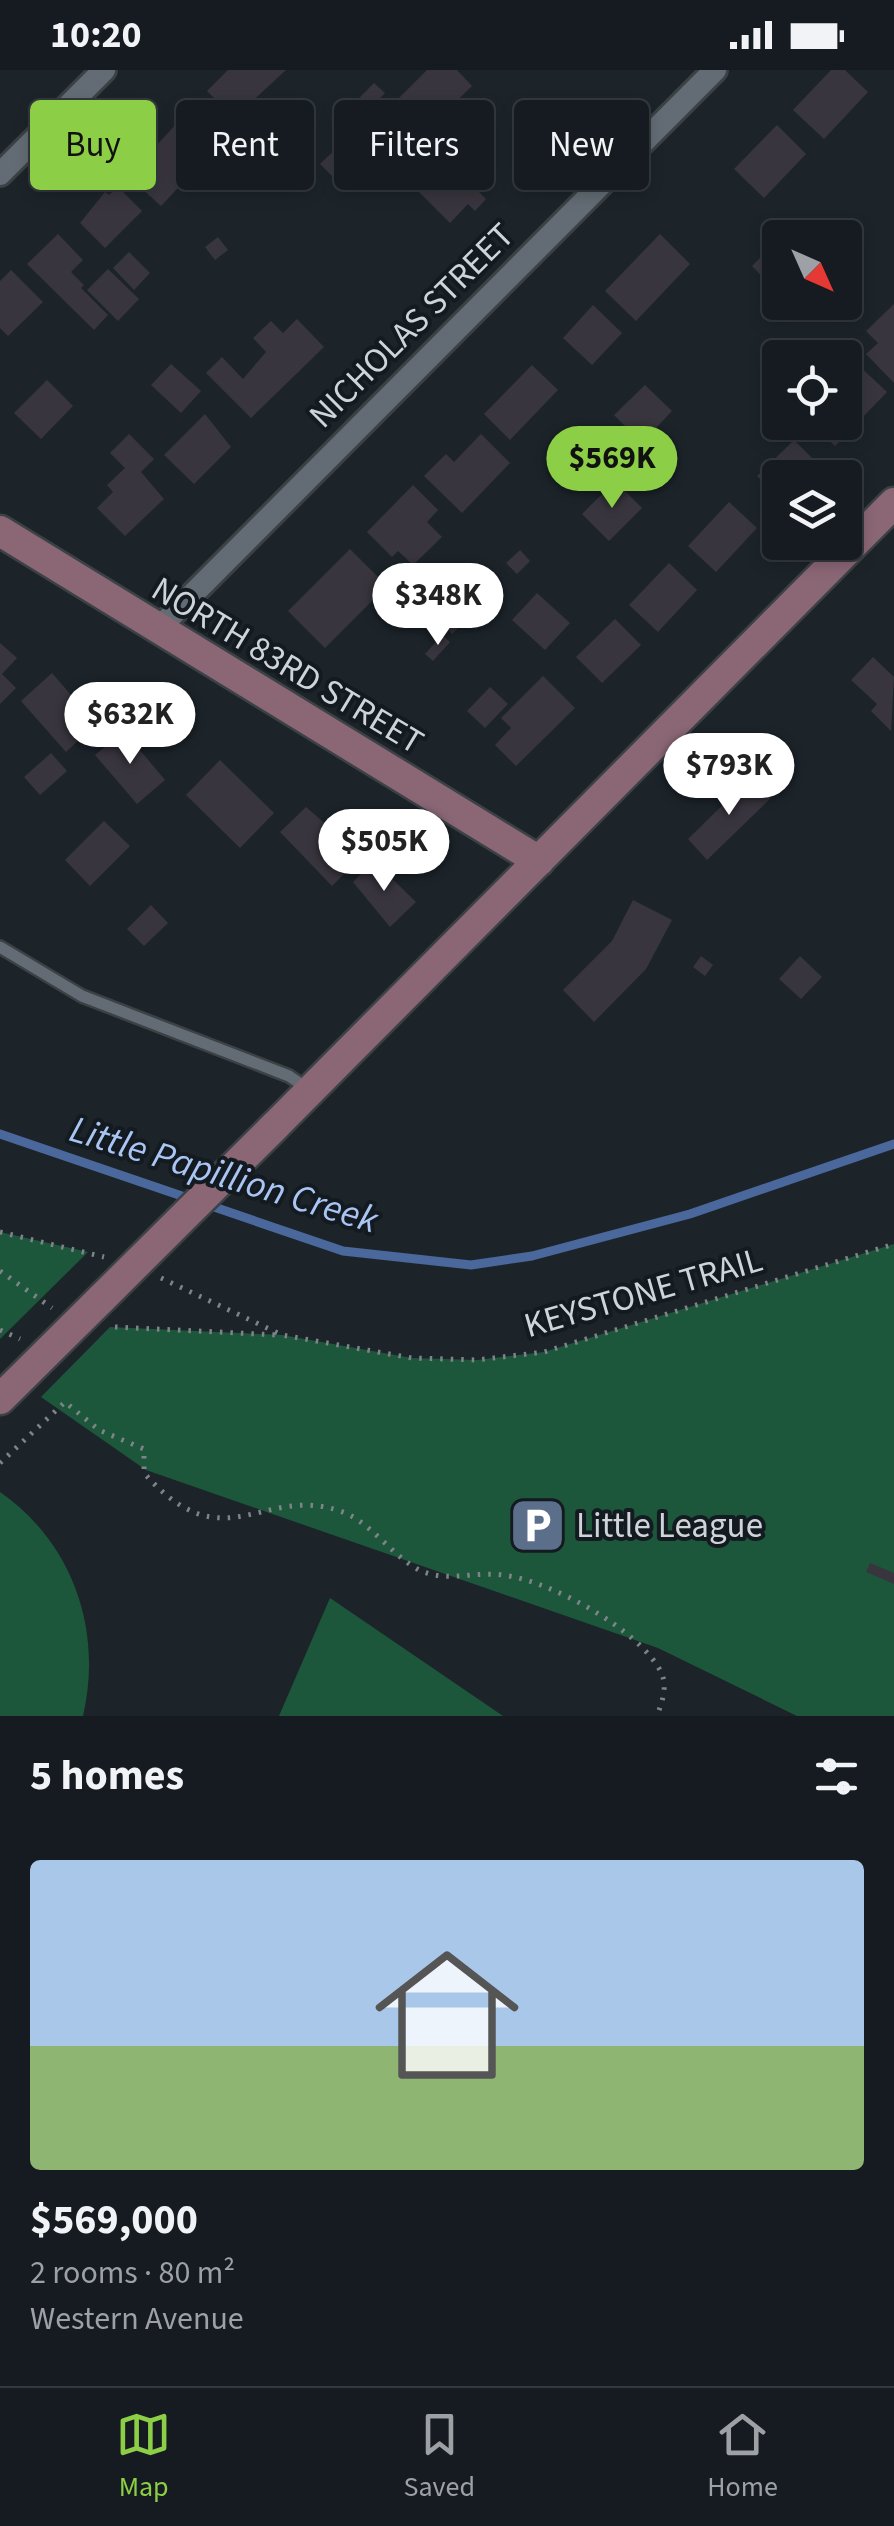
<!DOCTYPE html>
<meta charset="utf-8">
<style>
:root{--surface:#151b20;--page:#22282d;--text:#f1f3f6;--muted:#9da1a5;--line:#34393e;--accent:#8cce45}
body{margin:0;font-family:"Source Sans 3",sans-serif;background:var(--page);color:var(--text);height:100vh;display:flex;flex-direction:column;font-size:38px;white-space:nowrap}
*{box-sizing:border-box;margin:0}
p{font-size:32px;color:var(--muted)}
.icon{flex:none;width:55px;height:55px;fill:none;stroke:currentColor;stroke-width:2;stroke-linecap:round;stroke-linejoin:round}
.map{position:relative;height:1646px;overflow:hidden}
.sheet{display:flex;flex-direction:column;background:var(--surface);flex:1}
.sheet>*{flex:none}
.hud{position:absolute;left:30px;top:30px;width:835px;height:90px;display:flex;gap:20px}
.needle{width:65px;rotate:135deg}
.buttons{position:absolute;left:762px;top:150px;display:grid;gap:20px}
.buttons a{display:grid;place-items:center;width:100px;height:100px;border-radius:10px;background:var(--surface);box-shadow:0 5px 15px #0003,0 0 0 2px var(--line);font-size:50px}
.price{position:absolute;translate:-50% -85px;padding:0 22px;border-radius:35px;background:#fff;color:#222;font-size:32px;line-height:65px;filter:drop-shadow(0 2px 5px #0008)}
.price::after{content:'';position:absolute;left:50%;top:60px;width:30px;height:22px;margin-left:-15px;background:inherit;clip-path:polygon(0 0,100% 0,50% 100%)}
.price.on{background:var(--accent);color:#111}
ul{padding:0;list-style:none}
li{display:grid;align-content:center;gap:20px;height:530px;padding:0 30px}
li span{display:grid;place-items:center;height:310px;border-radius:10px;color:#555}
li>.icon{margin-inline-start:auto}
span .icon{width:180px;height:180px;fill:#fffc;stroke-width:1}
li b{font-size:42px}
h2{display:flex;justify-content:space-between;align-items:center;height:120px;padding:0 30px;font-size:42px}
.tag{padding:0 35px;border-radius:10px;background:var(--surface);box-shadow:0 5px 15px #0003,0 0 0 2px var(--line);font-size:35px;line-height:90px}
.tag.on{background:var(--accent);color:#111}
.status{display:flex;justify-content:space-between;align-items:center;height:70px;padding:0 50px;background:var(--surface);direction:ltr}
.status svg{height:28px;fill:currentColor}
.dock{display:flex;justify-content:space-around;align-items:center;height:140px;border-top:2px solid var(--line);background:var(--surface);font-size:28px;color:var(--muted)}
.dock a{display:grid;justify-items:center;gap:5px}
.dock .on{color:var(--accent)}
.map>svg:first-child{display:block}
.green{fill:#1d573b}
.lines{fill:none;stroke-linecap:round;stroke-linejoin:round}
.stream{stroke:#4a689c;stroke-width:9}
.building{fill:#38353e}
.lane-casing{stroke:#3b4145;stroke-width:16}
.street-casing{stroke:#3b4145;stroke-width:28}
.secondary-casing{stroke:#3b4145;stroke-width:35}
.path{stroke:#7e8489;stroke-width:5;stroke-dasharray:2.5 8;stroke-linecap:butt}
.lane{stroke:#636c74;stroke-width:11}
.street{stroke:#636c74;stroke-width:22}
.secondary{stroke:#8b6776;stroke-width:30}
.secondary-bridge-casing{stroke:#3b4145;stroke-width:35;stroke-linecap:butt}
.secondary-bridge{stroke:#8b6776;stroke-width:30}
.labels{text-anchor:middle;stroke-width:8;stroke-linejoin:round;paint-order:stroke}
.street-label{font-size:35px;fill:#cfd4d8;stroke:#131a20}
.poi-label{font-size:35px;fill:#cfd4d8;stroke:#131a20;text-anchor:start}
.water-label{font-size:38px;font-style:italic;fill:#aac5f3;stroke:#131a20}
</style>
<div class="status"><b>10:20</b><svg viewBox="0 0 49 12"><path d="M0 12V9h3v3zM5 12V6h3v6zM10 12V3h3v9zM15 12V0h3v12zM26 1h20v11H26zM47 4h2v5h-2z"/></svg></div>
<div class="map">
<svg width="894" height="1646" viewBox="0 0 894 1646">
<rect width="100%" height="100%" fill="#1c242a"/>
<path class="green" d="M0,1162L88,1182L0,1269Z
M894,1174V1646H797L658,1578L146,1400L41,1327L110,1257L282,1265L412,1288L477,1290L544,1282Z
M0,1422C73,1473 103,1560 83,1646H0Z
M330,1528L503,1646H279Z"/>
<g class="lines">
<path class="stream" d="M0,1064L343,1181L471,1195L532,1186L690,1144L894,1074"/>
</g>
<path class="building" d="M228,0H286L234,48L207,21Z
M427,0H457L472,16L440,47L436,43L417,62L391,36Z
M831,0H845L868,22L824,69L793,40Z
M374,13L385,23L370,38L360,27Z
M342,39L355,52L345,62L331,48Z
M179,51L218,87L196,111L190,105L161,136L128,106Z
M777,55L806,84L764,128L734,99Z
M454,58L464,68L452,80L487,114L479,122L486,129L475,141L468,134L450,153L415,118L434,98L425,88Z
M344,71L355,83L332,106L320,94Z
M344,98L354,109L344,119L333,107Z
M118,117L142,141L105,178L80,153L105,122L109,125Z
M58,164L83,190L71,202L84,215L81,218L108,245L94,260L27,194Z
M660,164L690,194L636,251L605,221Z
M218,167L228,180L215,190L205,177Z
M780,168V221L778,223L752,196Z
M129,182L150,203L134,220L113,198Z
M108,199L139,229L118,251L87,220Z
M11,200L43,232L8,266L0,258V211Z
M894,234V313L866,284L878,273L866,261Z
M593,235L622,263L592,295L563,268Z
M297,249L324,277L251,348L206,303L222,287L243,309L266,282L253,268L271,251L283,263Z
M855,292L887,322L835,376L809,352H845V303Z
M171,294L201,321L181,343L151,315Z
M532,295L558,320L510,370L484,344Z
M47,310L73,336L41,369L14,343Z
M645,315L672,341L642,373L614,345Z
M205,344L231,377L194,414L164,385Z
M129,364L154,389L141,402L164,429L125,466L97,438L113,422L107,415L125,398L110,383Z
M481,364L510,393L462,443L424,406L446,384L454,392Z
M794,370L820,396L808,408H780L777,439L763,425L769,418L757,406Z
M628,377L637,389L627,396L618,384Z
M615,411L642,438L609,471L582,444Z
M413,415L438,440L427,452L442,467L413,495L398,481L392,487L367,462Z
M729,432L757,458L716,502L688,476Z
M350,479L387,516L325,578L288,541Z
M520,480L530,491L517,504L506,493Z
M669,493L697,520L658,562L629,535Z
M437,498L451,514L425,538L402,515L417,500L425,509Z
M537,523L570,553L545,580L512,550Z
M454,539L466,550L452,564L441,552Z
M615,549L641,575L602,613L576,587Z
M442,565L450,572L433,591L425,584Z
M0,573L17,588L2,604L16,618L0,634Z
M873,587L894,607L891,661L871,641L877,634L851,610Z
M52,603L96,654L66,682L21,631Z
M543,606L575,638L516,696L495,675L511,658L501,648Z
M490,617L508,634L485,658L467,641Z
M124,661L165,710L137,734L95,685Z
M51,683L67,701L40,725L24,707Z
M220,690L274,743L240,778L186,725Z
M751,707L771,728L707,790L688,769Z
M306,737L351,776L347,779L358,790L332,816L280,762Z
M104,751L130,776L90,816L65,790Z
M374,791L416,832L390,857L353,812Z
M633,830L672,850L646,899L594,952L563,920L612,871Z
M151,835L168,853L144,876L127,859Z
M701,886L713,895L705,906L693,897Z
M800,886L822,907L801,929L779,909Z
M870,1493L894,1503V1514L866,1502Z"/>
<g class="lines">
<defs>
<path id="lane" d="M0,877L82,926L289,1006L308,1019"/>
<path id="street" d="M0,104L104,0
M158,559L715,0"/>
<path id="secondary" d="M0,461L539,791
M275,1056L894,433
M0,1329L103,1227"/>
</defs>
<use href="#lane" class="lane-casing"/>
<use href="#street" class="street-casing"/>
<use href="#secondary" class="secondary-casing"/>
<path class="path" d="M0,1162L104,1187
M0,1201L52,1238
M161,1208L282,1265L412,1288L477,1290L544,1282L894,1174
M115,1257L279,1265
M0,1260L20,1269
M0,1393L65,1332L99,1360L144,1379V1403C224,1494 262,1414 340,1441C370,1451 391,1485 419,1500C446,1513 474,1501 502,1505C549,1510 639,1559 661,1602C668,1617 662,1632 657,1646"/>
<use href="#lane" class="lane"/>
<use href="#street" class="street"/>
<use href="#secondary" class="secondary"/>
<defs>
<path id="secondary-bridge" d="M103,1227L275,1056"/>
</defs>
<use href="#secondary-bridge" class="secondary-bridge-casing"/>
<use href="#secondary-bridge" class="secondary-bridge"/>
</g>
<defs>
<symbol id="parking-square" viewBox="-11 -11 22 22"><rect x="-9" y="-9" width="18" height="18" rx="4" fill="#5c6f8a" stroke="#131a20"/><path d="M-3.5-5.5H1a3.5 3.5 0 0 1 0 7H-1V5.5H-3.5ZM-1-3.4V-.6H.8a1.4 1.4 0 0 0 0-2.8Z" fill="#fff"/></symbol>
</defs>
<g fill-rule="evenodd">
<use href="#parking-square" x="506" y="1424" width="63" height="63"/>
</g>
<g class="labels">
<g class="street-label">
<text transform="translate(411 255) rotate(-45)" y="12">NICHOLAS STREET</text>
<text transform="translate(288 595) rotate(31)" y="12">NORTH 83RD STREET</text>
<text transform="translate(643 1222) rotate(-16)" y="12">KEYSTONE TRAIL</text>
</g>
<g class="poi-label">
<text x="576" y="1467">Little League</text>
</g>
<g class="water-label">
<text transform="translate(224 1104) rotate(17)" y="13">Little Papillion Creek</text>
</g>
</g>
</svg>
<div class="buttons">
<a><svg class="needle" viewBox="-14 -14 28 28"><path d="M0-13l5 13h-10z" fill="#e53935"/><path d="M0 13l5-13h-10z" fill="#9da1a5"/></svg></a>
<a><svg class="icon" aria-label="locate" viewBox="0 0 24 24"><circle cx="12" cy="12" r="6"/><path d="M12 2v4M12 18v4M2 12h4M18 12h4"/></svg></a>
<a><svg class="icon" aria-label="layers" viewBox="0 0 24 24"><path d="M12 4l9 5-9 5-9-5zM3 14l9 5 9-5"/></svg></a>
</div>
<b class="price on" style="left:612px;top:441px">$569K</b>
<b class="price" style="left:438px;top:578px">$348K</b>
<b class="price" style="left:130px;top:697px">$632K</b>
<b class="price" style="left:729px;top:748px">$793K</b>
<b class="price" style="left:384px;top:824px">$505K</b>
<div class="hud">
<a class="tag on">Buy</a>
<a class="tag">Rent</a>
<a class="tag">Filters</a>
<a class="tag">New</a>
</div>
</div>
<section class="sheet">
<h2>5 homes<svg class="icon" aria-label="filters" viewBox="0 0 24 24"><path d="M4 7h16M4 17h16"/><circle cx="9" cy="7" r="2"/><circle cx="15" cy="17" r="2"/></svg></h2>
<ul>
<li><span style="background:linear-gradient(#a9c7e8 60%,#8fb573 0)"><svg class="icon" aria-label="home" viewBox="0 0 24 24"><path d="M3 11l9-7 9 7M6 9v11h12V9"/></svg></span><div><b>$569,000</b><p>2 rooms · 80 m²</p><p>Western Avenue</p></div></li>
</ul>
</section>
<nav class="dock">
<a class="on"><svg class="icon" aria-label="map" viewBox="0 0 24 24"><path d="M3 6l6-2 6 2 6-2v14l-6 2-6-2-6 2zM9 4v14M15 6v14"/></svg>Map</a>
<a><svg class="icon" aria-label="saved" viewBox="0 0 24 24"><path d="M7 4h10v16l-5-4-5 4z"/></svg>Saved</a>
<a><svg class="icon" aria-label="home" viewBox="0 0 24 24"><path d="M3 11l9-7 9 7M6 9v11h12V9"/></svg>Home</a>
</nav>
